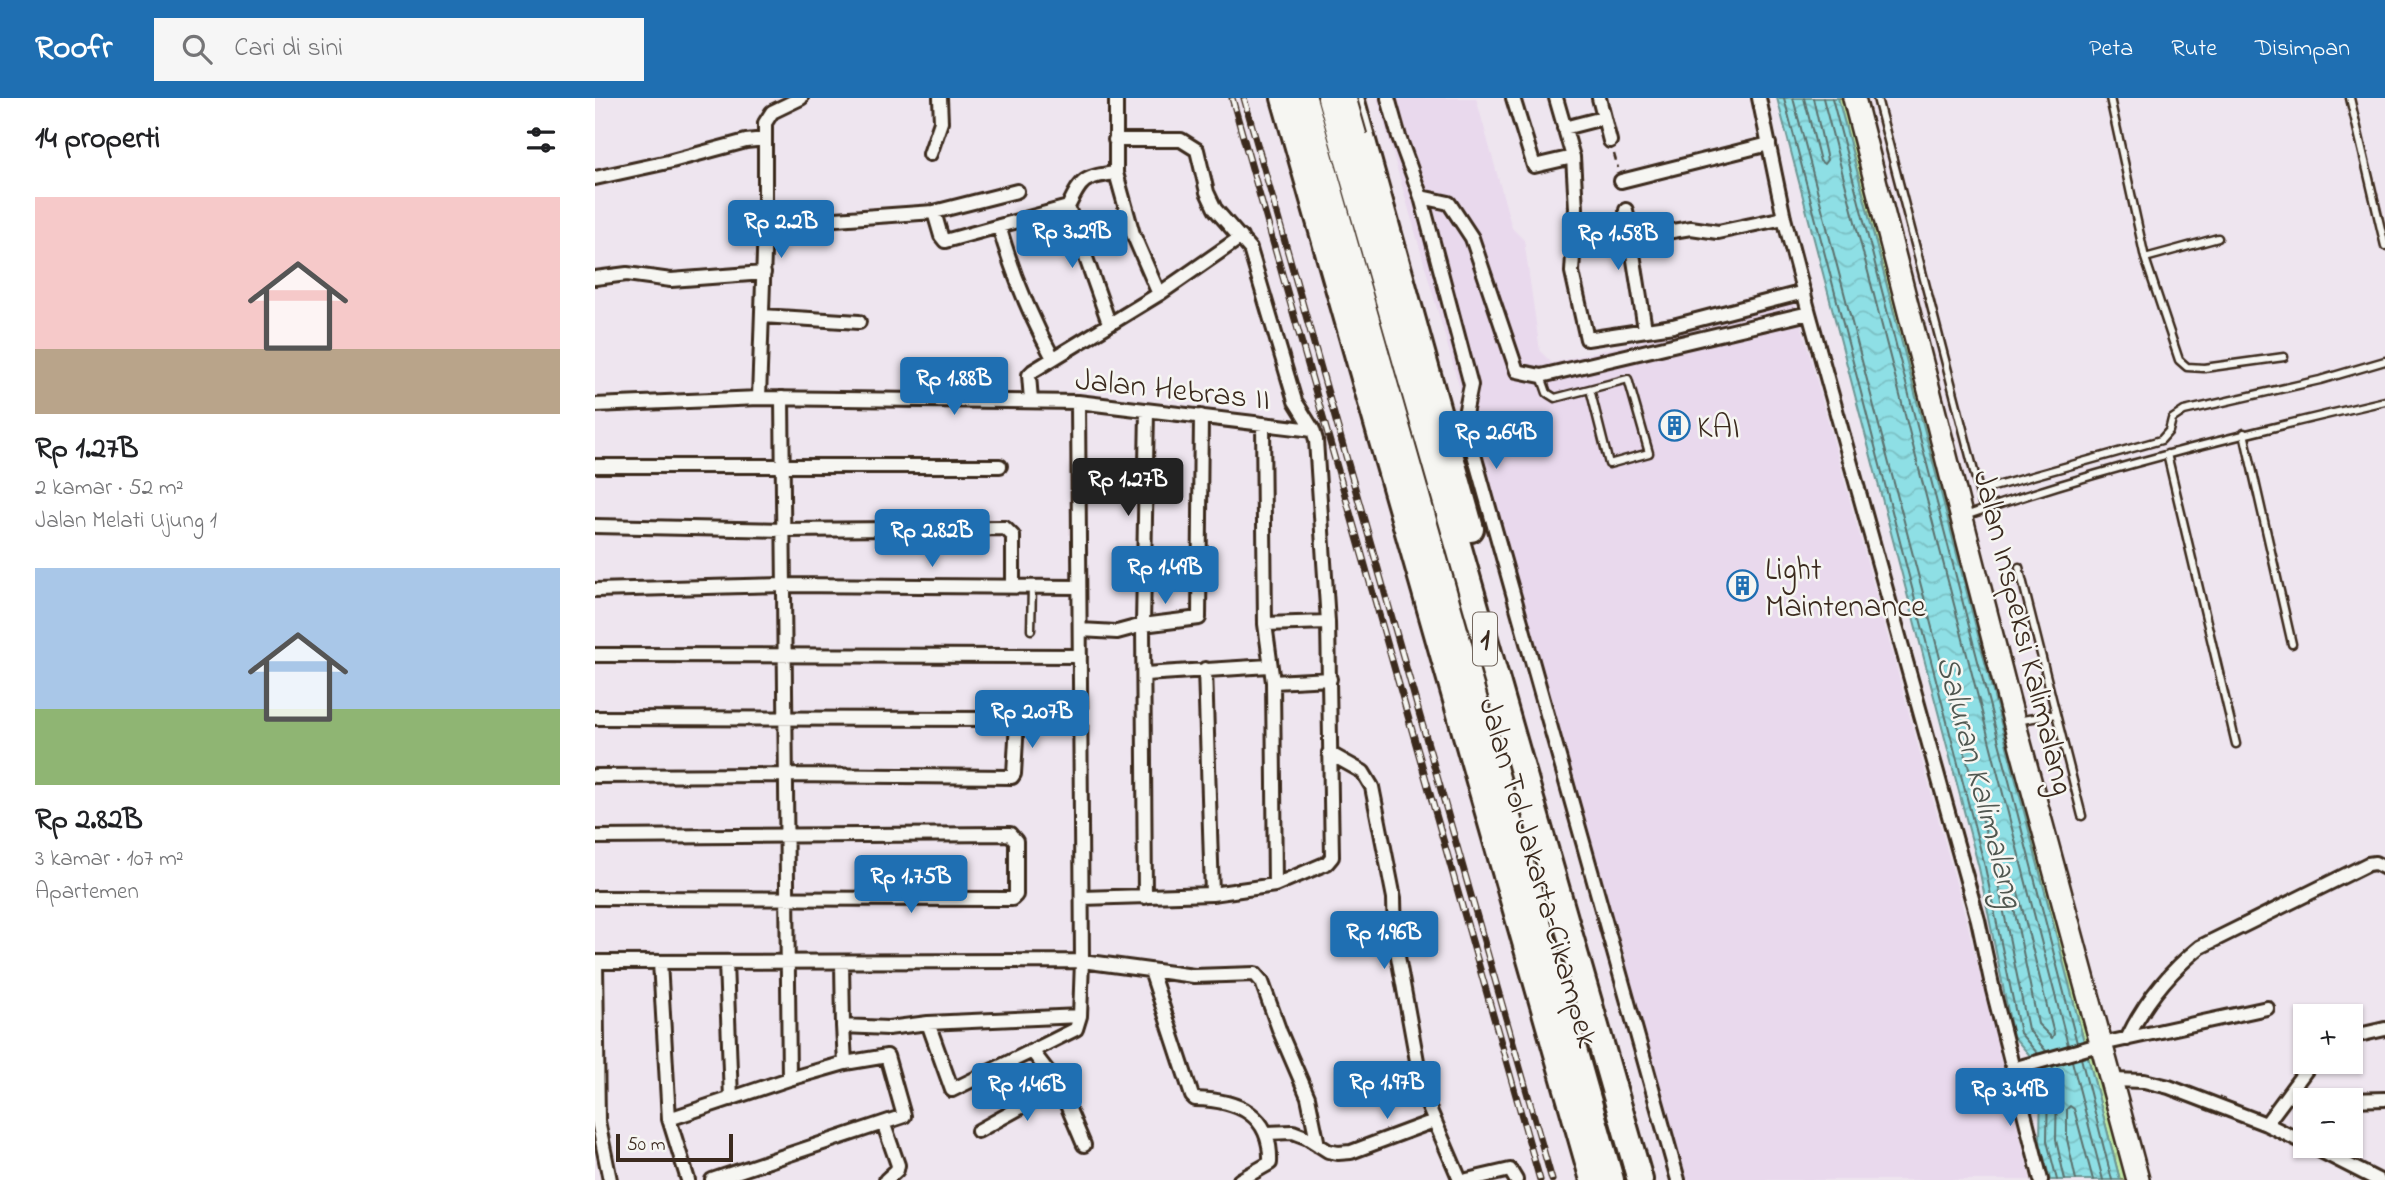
<!DOCTYPE html>
<html lang="id">
<meta charset="utf-8">
<style>
:root{--surface:#fff;--page:#f6f6f6;--text:#202124;--muted:#757577;--accent:#1f6fb2}
body{margin:0;font-family:"Indie Flower",sans-serif;background:var(--page);color:var(--text);height:100vh;display:flex;flex-direction:column;font-size:26px;white-space:nowrap}
*{box-sizing:border-box;margin:0}
p{font-size:23px;color:var(--muted)}
.icon{flex:none;width:38px;height:38px;fill:none;stroke:currentColor;stroke-width:2;stroke-linecap:round;stroke-linejoin:round}
.map{position:relative;flex:1;overflow:hidden}
.details{display:flex;flex-direction:column;background:var(--surface);width:595px}
.details>*{flex:none}
.controls{position:absolute;left:1698px;top:906px;display:grid;gap:14px}
.controls a{display:grid;place-items:center;width:70px;height:70px;border-radius:0px;background:var(--surface);box-shadow:0 2px 5px #0004;font-size:35px}
.scale{position:absolute;left:21px;bottom:18px;width:117px;box-sizing:border-box;padding-left:7px;border:4px solid #3b2a1e;border-top:0;font-size:19px;line-height:24px;white-space:nowrap;color:#3b2a1e;-webkit-text-stroke:5px #f6f6f2;paint-order:stroke}
.price{position:absolute;translate:-50% -60px;padding:0 16px;border-radius:7px;background:var(--accent);color:#fff;font-size:23px;line-height:46px;filter:drop-shadow(0 2px 4px #0008)}
.price::after{content:'';position:absolute;left:50%;top:42px;width:21px;height:16px;margin-left:-10px;background:inherit;clip-path:polygon(0 0,100% 0,50% 100%)}
.price.active{background:#222;color:#fff}
ul{padding:0;list-style:none}
li{display:grid;align-content:center;gap:14px;height:371px;padding:0 35px}
li span{display:grid;place-items:center;height:217px;border-radius:0px;color:#555}
li>.icon{margin-inline-start:auto}
span .icon{width:126px;height:126px;fill:#fffc;stroke-width:1}
li b{font-size:30px}
h2{display:flex;justify-content:space-between;align-items:center;height:84px;padding:0 35px;font-size:30px}
header{display:flex;align-items:center;gap:42px;box-sizing:border-box;height:98px;padding:0 35px;background:var(--accent);color:#fff}
header strong{font-size:33px}
nav{display:flex;gap:38px;margin-inline-start:auto;font-size:24px}
.search{width:490px;height:63px;background:var(--page);display:flex;align-items:center;gap:18px;box-sizing:border-box;padding:0 24px;border-radius:0px;color:var(--muted);font-size:26px}
main{display:flex;flex:1;min-height:0}
.map>svg:first-child{display:block}
.built{fill:#e9d9ed}
.grass{fill:url(#grass-tufts);stroke:#7e8a62;stroke-width:2}
.water{fill:url(#water-waves);stroke:#6d9795;stroke-width:2}
.lines{fill:none;stroke-linecap:round;stroke-linejoin:round}
.shore{stroke:#5c726e;stroke-width:2}
.lane-casing{stroke:#3b2a1e;stroke-width:11}
.street-casing{stroke:#3b2a1e;stroke-width:18}
.primary-casing{stroke:#3b2a1e;stroke-width:26}
.highway-casing{stroke:#3b2a1e;stroke-width:30}
.path{stroke:#3b2a1e;stroke-width:2.5;stroke-dasharray:7 5;stroke-linecap:butt}
.lane{stroke:#f6f6f2;stroke-width:6}
.street{stroke:#f6f6f2;stroke-width:12}
.primary{stroke:#f6f6f2;stroke-width:21}
.highway{stroke:#f6f6f2;stroke-width:24}
.tram{stroke:#3b2a1e;stroke-width:2}
.rail-casing{stroke:#3b2a1e;stroke-width:7}
.rail{stroke:#f6f6f2;stroke-width:4.5;stroke-dasharray:13;stroke-linecap:butt}
.labels{text-anchor:middle;stroke-width:5;stroke-linejoin:round;paint-order:stroke}
.shield{fill:#f6f6f2;stroke:#73675e;stroke-width:2}
.shield-label{font-size:30px;font-weight:bold;fill:#3b2a1e}
.street-label{font-size:32px;fill:#3b2a1e;stroke:#f6f6f2}
.poi-label{font-size:32px;fill:#3b2a1e;stroke:#f6f6f2;text-anchor:start}
.water-label{font-size:33px;font-style:italic;fill:#505750;stroke:#f6f6f2}
</style>
<header>
<strong>Roofr</strong>
<div class="search"><svg class="icon" aria-label="search" viewBox="0 0 24 24"><circle cx="10" cy="10" r="6"/><path d="M15 15l6 6"/></svg>Cari di sini</div>
<nav><a>Peta</a><a>Rute</a><a>Disimpan</a></nav>
</header>
<main>
<section class="details">
<h2>14 properti<svg class="icon" aria-label="filters" viewBox="0 0 24 24"><path d="M4 7h16M4 17h16"/><circle cx="9" cy="7" r="2"/><circle cx="15" cy="17" r="2"/></svg></h2>
<ul>
<li><span style="background:linear-gradient(#f6c9c9 70%,#b9a48a 0)"><svg class="icon" aria-label="home" viewBox="0 0 24 24"><path d="M3 11l9-7 9 7M6 9v11h12V9"/></svg></span><div><b>Rp 1.27B</b><p>2 kamar · 52 m²</p><p>Jalan Melati Ujung 1</p></div></li>
<li><span style="background:linear-gradient(#a9c7e8 65%,#8fb573 0)"><svg class="icon" aria-label="home" viewBox="0 0 24 24"><path d="M3 11l9-7 9 7M6 9v11h12V9"/></svg></span><div><b>Rp 2.82B</b><p>3 kamar · 107 m²</p><p>Apartemen</p></div></li>
</ul>
</section>
<div class="map">
<svg width="1790" height="1082" viewBox="0 0 1790 1082">
<defs>
<pattern id="grass-tufts" width="24" height="20" patternUnits="userSpaceOnUse" patternTransform="scale(1.75)"><rect width="24" height="20" fill="#c0e9a6"/><path d="M3 7l-1-3M5 7V3M7 7l1-3M15 17l-1-3M17 17v-4M19 17l1-3" fill="none" stroke="#a6c88e"/></pattern>
<pattern id="water-waves" width="16" height="10" patternUnits="userSpaceOnUse" patternTransform="scale(1.75)"><rect width="16" height="10" fill="#8edfe5"/><path d="M0 5q4-4 8 0t8 0" fill="none" stroke="#7bc0c4"/></pattern>
</defs>
<rect width="100%" height="100%" fill="#eee5ef"/>
<filter id="ink" filterUnits="userSpaceOnUse"><feTurbulence type="fractalNoise" baseFrequency=".0143" numOctaves="2"/><feDisplacementMap in="SourceGraphic" scale="14" xChannelSelector="R" yChannelSelector="G"/><feConvolveMatrix kernelMatrix="1 2 1 2 8 2 1 2 1" color-interpolation-filters="sRGB"/></filter>
<g filter="url(#ink)">
<path class="built" d="M782,0H881L917,130L929,142L945,253L957,265L1200,204L1373,828L1436,1082H1087L1036,891Z"/>
<path class="grass" d="M1243,0H1259L1543,1082H1525Z"/>
<path class="water" d="M1182,0H1243L1525,1082H1455L1445,1044L1446,985L1438,961L1418,938L1384,770Z"/>
<g class="lines">
<path class="shore" d="M1189,0L1390,769L1425,935L1443,956
M1198,0L1399,766L1433,931L1451,953
M1209,0L1225,63L1229,66L1232,62L1218,0
M1228,0L1473,947
M1237,0L1482,945
M1418,792L1423,794L1459,936L1457,940L1443,926L1416,796Z
M1486,960L1517,1082
M1477,963L1508,1082
M1457,968L1462,985L1461,1042L1470,1082
M1448,971L1453,985L1452,1043L1462,1082
M1481,1082L1472,1041V1011L1475,1008L1479,1011L1498,1082"/>
<defs>
<path id="lane" d="M1282,0L1389,412
M1515,0L1550,160L1584,262L1592,269L1609,270L1689,259
M1755,0L1790,148
M1550,160L1623,140
M946,278L952,295L960,300L1033,281L1054,355L1014,366L995,291
M1649,335L1697,546
M1572,356L1641,646
M1384,393L1566,342L1574,333L1577,321L1589,313L1725,282L1790,263
M1370,418C1507,370 1648,336 1790,303
M1424,469L1461,616
M436,532L437,488
M1422,623L1461,616L1487,718"/>
<path id="street" d="M521,0V75L538,136L564,196
M793,0L804,39L826,99
M918,0L939,68L978,59
M961,0L978,59L981,110L977,174L992,241L1078,228L1209,194
M1004,0L1015,43
M1164,0L1189,120L1214,215L1383,822L1398,892L1446,1082
M969,30L1008,20
M335,56L346,24L345,0
M0,80L73,64L151,43L170,41
M1026,83L1174,46
M1031,112L1050,231
M339,114L346,138L350,143L473,109
M170,126L339,114L422,93
M404,128C417,174 435,218 458,260
M1034,140L1096,130L1123,134L1189,120
M0,180L32,176L76,182L169,175
M167,218L264,224
M514,225L473,109C487,80 489,79 521,75
M164,300L170,126V25L177,14L206,0
M187,300L194,981
M436,302L434,277L438,273L564,196L646,139
M483,304L487,863L485,918L481,931L437,953L464,988L489,1047
M0,307L164,300L483,304L718,332
M668,326L670,526L678,584L680,787
M0,368H405
M0,428L189,432L410,430L418,438V488
M0,492L189,487L484,489
M670,526L733,524
M485,532L522,534L548,527L604,520L606,318
M0,557L485,558
M610,571L617,796
M550,576L674,568
M678,584L735,581
M0,620L418,621L422,624L419,676L417,679L192,677L0,678
M734,655L768,674L777,689L799,800L800,842L828,996L865,1082
M0,739L415,736L421,743V797L417,801L0,800
M550,799L548,527L552,313
M487,800L617,796L680,787L732,765L737,759L733,524L721,342L718,332L700,303L655,151L620,111L612,94L602,52L586,42H520
M0,864L487,863L599,878L660,876L667,884L685,934L713,999L723,1047
M1,864L3,1023L15,1082
M65,864L74,1021L93,1082
M131,864L136,1001
M247,864L248,928
M556,873L597,998L600,1001C643,1002 677,1016 675,1065L645,1082
M333,925L357,992L437,953
M1755,939L1790,931
M1532,941C1549,905 1574,874 1605,849L1773,766L1780,765L1790,770
M1418,971L1507,946L1672,910
M1517,982L1549,983L1574,989L1671,1026L1710,1045
M1717,1003L1790,1001
M74,1021L194,981L250,965L248,928L293,930L333,925L485,918
M1671,1026L1717,964
M289,1027L303,1067L302,1072L291,1082
M383,1033L464,988
M671,1035L698,1034L711,1039L733,1053L743,1055L756,1054L839,1023
M1716,1048L1783,1082
M117,1082L309,1018L292,958L250,965
M872,1082L915,1072L921,1082
M1083,1082L869,321L876,287L826,99L854,105L877,140L922,273L946,278L1214,215"/>
<path id="primary" d="M1259,0L1419,623L1543,1082"/>
<path id="highway" d="M689,0L998,1082
M709,0L1016,1082
M735,0L1045,1082
M756,0L876,431"/>
</defs>
<use href="#lane" class="lane-casing"/>
<use href="#street" class="street-casing"/>
<use href="#primary" class="primary-casing"/>
<use href="#highway" class="highway-casing"/>
<path class="path" d="M1019,56L1023,70"/>
<use href="#lane" class="lane"/>
<use href="#street" class="street"/>
<use href="#primary" class="primary"/>
<use href="#highway" class="highway"/>
<path class="tram" d="M762,0L772,35"/>
<defs>
<path id="rail" d="M637,0L945,1082
M649,0L957,1082"/>
</defs>
<use href="#rail" class="rail-casing"/>
<use href="#rail" class="rail"/>
</g>
</g>
<defs>
<symbol id="building-ring" viewBox="-11 -11 22 22"><circle r="9.5" fill="#f6f6f2" stroke="#1f6fb2" stroke-width="1.5"/><path d="M-4-6H4V6H1V3H-1V6H-4ZM-2.5-4.3h1.7v1.8h-1.7ZM.8-4.3h1.7v1.8H.8ZM-2.5-1h1.7V.8h-1.7ZM.8-1h1.7V.8H.8Z" fill="#1f6fb2"/></symbol>
</defs>
<g fill-rule="evenodd">
<use href="#building-ring" x="1062" y="310" width="35" height="35"/>
<use href="#building-ring" x="1130" y="470" width="35" height="35"/>
</g>
<g class="labels">
<rect class="shield" x="878" y="514.5" width="24" height="53" rx="5"/>
<g class="shield-label">
<text x="890" y="551">1</text>
</g>
<g class="street-label">
<text transform="translate(578 290) rotate(6)" y="11">Jalan Hebras II</text>
<text transform="translate(1430 534) rotate(76)" y="11">Jalan Inspeksi Kalimalang</text>
<text transform="translate(945 774) rotate(74)" y="11">Jalan Tol Jakarta–Cikampek</text>
</g>
<g class="poi-label">
<text x="1102" y="339">KAI</text>
<text x="1170" y="481">Light<tspan x="1170" dy="37">Maintenance</tspan></text>
</g>
<g class="water-label">
<text transform="translate(1387 683) rotate(75)" y="12">Saluran Kalimalang</text>
</g>
</g>
</svg>
<div class="controls">
<a>+</a>
<a>−</a>
</div>
<div class="scale">50 m</div>
<b class="price" style="left:186px;top:162px">Rp 2.2B</b>
<b class="price" style="left:477px;top:172px">Rp 3.29B</b>
<b class="price" style="left:1023px;top:174px">Rp 1.58B</b>
<b class="price" style="left:359px;top:319px">Rp 1.88B</b>
<b class="price" style="left:901px;top:373px">Rp 2.64B</b>
<b class="price active" style="left:533px;top:420px">Rp 1.27B</b>
<b class="price" style="left:337px;top:471px">Rp 2.82B</b>
<b class="price" style="left:570px;top:508px">Rp 1.49B</b>
<b class="price" style="left:437px;top:652px">Rp 2.07B</b>
<b class="price" style="left:316px;top:817px">Rp 1.75B</b>
<b class="price" style="left:789px;top:873px">Rp 1.96B</b>
<b class="price" style="left:792px;top:1023px">Rp 1.97B</b>
<b class="price" style="left:432px;top:1025px">Rp 1.46B</b>
<b class="price" style="left:1415px;top:1030px">Rp 3.49B</b>
</div>
</main>
